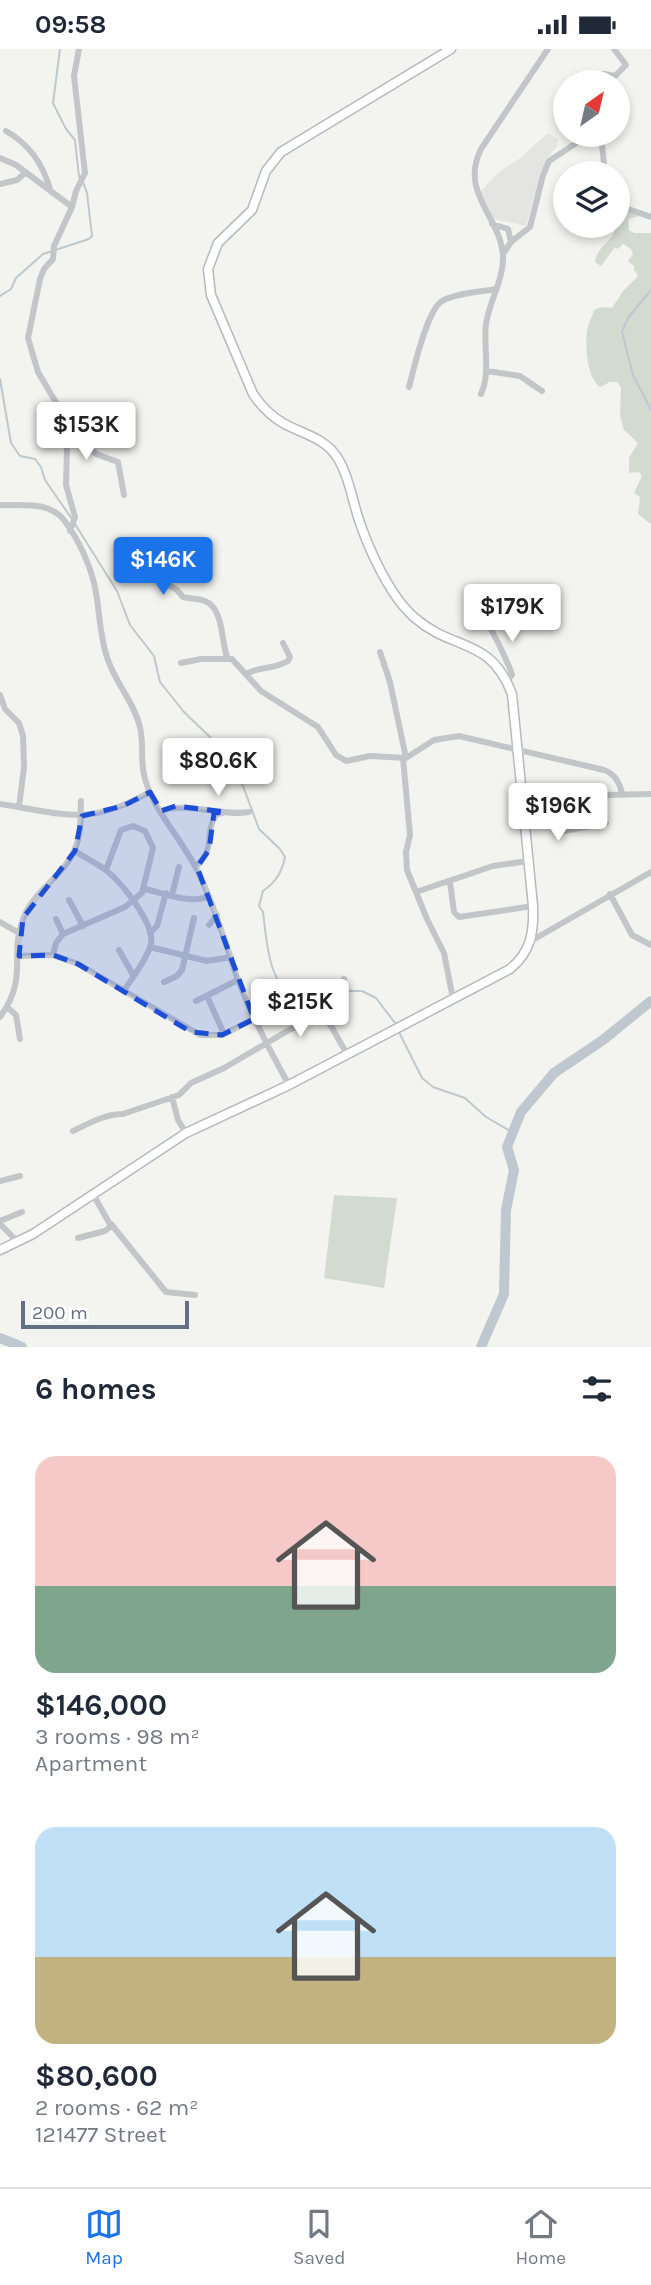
<!DOCTYPE html>
<meta charset="utf-8">
<style>
:root{--surface:#fff;--page:#f6f6f7;--text:#1f2937;--muted:#747a83;--line:#e0e1e3;--accent:#1a73e8}
body{margin:0;font-family:Karla,sans-serif;background:var(--page);color:var(--text);height:100vh;display:flex;flex-direction:column;font-size:26px;white-space:nowrap}
*{box-sizing:border-box;margin:0}
p{font-size:23px;color:var(--muted)}
.icon{flex:none;width:38px;height:38px;fill:none;stroke:currentColor;stroke-width:2;stroke-linecap:round;stroke-linejoin:round}
.map{position:relative;height:1298px;overflow:hidden}
.details{display:flex;flex-direction:column;background:var(--surface);flex:1}
.details>*{flex:none}
.needle{width:46px;rotate:34deg}
.controls{position:absolute;left:553px;top:21px;display:grid;gap:14px}
.controls a{display:grid;place-items:center;width:77px;height:77px;border-radius:50%;background:var(--surface);box-shadow:0 4px 10px #0003;font-size:35px}
.scale{position:absolute;left:21px;bottom:18px;width:168px;box-sizing:border-box;padding-left:7px;border:4px solid #617082;border-top:0;font-size:19px;line-height:24px;white-space:nowrap;color:#617082;-webkit-text-stroke:5px #fff;paint-order:stroke}
.price{position:absolute;translate:-50% -60px;padding:0 16px;border-radius:7px;background:#fff;color:#222;font-size:23px;line-height:46px;filter:drop-shadow(0 2px 4px #0008)}
.price::after{content:'';position:absolute;left:50%;top:42px;width:21px;height:16px;margin-left:-10px;background:inherit;clip-path:polygon(0 0,100% 0,50% 100%)}
.price.active{background:var(--accent);color:#fff}
ul{padding:0;list-style:none}
li{display:grid;align-content:center;gap:14px;height:371px;padding:0 35px}
li span{display:grid;place-items:center;height:217px;border-radius:21px;color:#555}
li>.icon{margin-inline-start:auto}
span .icon{width:126px;height:126px;fill:#fffc;stroke-width:1}
li b{font-size:30px}
h2{display:flex;justify-content:space-between;align-items:center;height:84px;padding:0 35px;font-size:30px}
.status{display:flex;justify-content:space-between;align-items:center;height:49px;padding:0 35px;background:var(--surface);direction:ltr}
.status svg{height:19px;fill:currentColor}
.tabs{display:flex;justify-content:space-around;align-items:center;height:98px;border-top:2px solid var(--line);background:var(--surface);font-size:19px;color:var(--muted)}
.tabs a{display:grid;justify-items:center;gap:4px}
.tabs .active{color:var(--accent)}
.map>svg:first-child{display:block}
.built{fill:#e4e5e3}
.green{fill:#d3dbd0}
.lines{fill:none;stroke-linecap:round;stroke-linejoin:round}
.stream{stroke:#bec8ce;stroke-width:2}
.river{stroke:#bec8ce;stroke-width:10}
.secondary-casing{stroke:#b5b9be;stroke-width:11}
.street{stroke:#c3c6c9;stroke-width:6}
.secondary{stroke:#fff;stroke-width:8}
.marked{fill:#1d4ed8;fill-opacity:0.2;stroke:#1d4ed8;stroke-width:5;stroke-dasharray:14 9;stroke-linejoin:round}
</style>
<div class="status"><b>09:58</b><svg viewBox="0 0 49 12"><path d="M0 12V9h3v3zM5 12V6h3v6zM10 12V3h3v9zM15 12V0h3v12zM26 1h20v11H26zM47 4h2v5h-2z"/></svg></div>
<div class="map">
<svg width="651" height="1298" viewBox="0 0 651 1298">
<rect width="100%" height="100%" fill="#f3f4ef"/>
<path class="built" d="M548,84L558,90L557,97L547,109L540,124L526,177L494,170L480,143L500,122L519,110Z"/>
<path class="green" d="M625,161L639,167L628,170L629,181L634,184H651V475L638,465L640,448L634,444L642,427L639,423L629,424V409L638,394L624,381L620,367L621,338L617,333H610L600,338C587,329 585,298 587,283C587,276 592,269 594,261L601,258L612,259L623,242L638,227L634,221V217L628,212L633,205L631,200L623,195L618,200L615,198L601,217L595,213C598,193 618,194 618,165Z
M334,1146L397,1149L384,1239L324,1229Z"/>
<g class="lines">
<path class="stream" d="M60,0L53,54L66,80L75,91L79,128
M651,241L628,269L622,283L633,326L651,361
M0,247L11,240L16,229L43,205L89,190L92,187L87,144L83,133
M0,330L11,394L20,407L35,410L41,418L45,431L72,470
M75,475L117,542L130,576L154,607L160,633L184,663L210,688L240,729L259,780L280,800L285,808C282,823 276,833 263,842L259,857L263,863C266,885 268,940 296,946C307,948 321,940 334,942
M340,942H362L376,949L395,974
M399,983L422,1029L433,1038L465,1049L486,1068L512,1083"/>
<path class="river" d="M0,1289L22,1298
M481,1298L504,1245L506,1161L514,1121L507,1098L521,1063L554,1024L603,991L651,952"/>
<defs>
<path id="secondary" d="M0,1201L33,1185L186,1084L289,1036L510,920C531,903 534,883 533,857L512,645C490,587 454,603 415,569C390,548 368,499 358,468C352,449 348,425 337,408C324,388 302,385 283,374C271,367 261,357 253,345L211,246L208,220L218,194L252,161L266,122L281,103L451,0"/>
</defs>
<use href="#secondary" class="secondary-casing"/>
<path class="street" d="M604,25L615,27L626,16L614,0
M6,82C29,95 43,115 50,140
M0,109L16,116L72,158
M0,135L17,131L26,123
M618,150L628,160L651,168
M492,175L508,180L511,193
M503,205L511,193L530,178L543,126L549,112L584,89L597,87L602,96L605,124
M487,322L520,327L542,342
M409,338C414,319 427,261 442,252C457,244 479,243 496,240
M481,345C491,323 483,299 486,275C489,253 504,230 503,207C501,168 459,144 481,100L548,0
M67,371L77,386L96,405L118,413L124,446
M0,456C22,457 49,452 64,471C79,491 92,519 96,544C100,566 100,590 108,611C116,635 134,653 140,678C144,695 140,713 145,730C155,765 185,793 200,827C216,861 226,896 238,931C252,968 270,1002 289,1036
M70,482L75,468L66,436L67,400L64,367L38,323L28,289L40,230L44,220L53,210L54,197L72,158L76,142L85,124L74,27L79,0
M188,502L177,508L173,515L153,519L164,533L177,541L183,548C190,550 198,549 205,552C224,560 221,592 227,608
M471,562C477,568 483,572 489,578C493,582 511,620 512,626L507,632
M380,603L390,633L406,709
M181,614L201,610H232L261,642L318,678L336,706L346,712L370,707L406,709L434,691L459,687L604,721C615,725 620,734 622,745
M246,625C260,617 273,621 288,612L290,608L283,594
M0,646L5,660L19,674L23,687L24,718L19,758
M403,709L410,786L406,803L407,821L427,870L444,904L453,950
M555,751C555,761 555,775 564,782L606,774
M521,753L567,751L606,746L651,745
M0,755C66,765 87,778 150,743
M161,762C186,752 222,768 249,763
M75,802C85,809 97,814 107,822C122,834 155,875 151,895C147,911 132,928 124,942
M196,818C218,796 203,784 217,765L223,764
M450,833L454,863L459,868L533,857
M145,840C164,844 191,856 209,847
M416,843L493,817L528,812
M610,845L632,886L651,896
M172,846L179,818
M69,851L83,877
M56,870L63,885
M0,873L19,884
M209,876L217,866
M150,884L157,877L166,844
M531,892L651,823
M150,898L207,912L231,908
M119,901L133,926
M53,906L56,894L63,885L125,858L142,844L153,799L145,782L133,777L121,781L106,821
M19,907L53,906L78,915L200,986H222L254,970
M344,930L324,965L347,1005
M164,933L177,927L182,921L194,869
M207,947L224,985
M196,952L238,931
M7,958L16,966L20,990
M0,968C29,928 9,908 23,870C33,842 64,827 75,800C82,784 80,769 81,752
M172,1048L178,1071L186,1084
M73,1082C90,1074 105,1065 123,1065L179,1046L191,1034L224,1019L289,981L324,965
M0,1132L20,1127
M0,1172L22,1163
M0,1175L18,1193
M111,1175L166,1243L195,1246
M78,1189L105,1182L111,1177L94,1147"/>
<use href="#secondary" class="secondary"/>
</g>
<path class="marked" d="M150,743L161,762L176,757L225,763L214,764L209,801L197,818L254,970L222,986L191,983L78,915L53,906L19,907L23,869L75,802L82,767L123,757Z"/>
</svg>
<div class="controls">
<a><svg class="needle" viewBox="-14 -14 28 28"><path d="M0-13l5 13h-10z" fill="#e53935"/><path d="M0 13l5-13h-10z" fill="#747a83"/></svg></a>
<a><svg class="icon" aria-label="layers" viewBox="0 0 24 24"><path d="M12 4l9 5-9 5-9-5zM3 14l9 5 9-5"/></svg></a>
</div>
<div class="scale">200 m</div>
<b class="price" style="left:86px;top:413px">$153K</b>
<b class="price active" style="left:163px;top:548px">$146K</b>
<b class="price" style="left:512px;top:595px">$179K</b>
<b class="price" style="left:218px;top:749px">$80.6K</b>
<b class="price" style="left:558px;top:794px">$196K</b>
<b class="price" style="left:300px;top:990px">$215K</b>
</div>
<section class="details">
<h2>6 homes<svg class="icon" aria-label="filters" viewBox="0 0 24 24"><path d="M4 7h16M4 17h16"/><circle cx="9" cy="7" r="2"/><circle cx="15" cy="17" r="2"/></svg></h2>
<ul>
<li><span style="background:linear-gradient(#f6c9c9 60%,#7fa58c 0)"><svg class="icon" aria-label="home" viewBox="0 0 24 24"><path d="M3 11l9-7 9 7M6 9v11h12V9"/></svg></span><div><b>$146,000</b><p>3 rooms · 98 m²</p><p>Apartment</p></div></li>
<li><span style="background:linear-gradient(#bfe0f5 60%,#c2b280 0)"><svg class="icon" aria-label="home" viewBox="0 0 24 24"><path d="M3 11l9-7 9 7M6 9v11h12V9"/></svg></span><div><b>$80,600</b><p>2 rooms · 62 m²</p><p>121477 Street</p></div></li>
</ul>
</section>
<nav class="tabs">
<a class="active"><svg class="icon" aria-label="map" viewBox="0 0 24 24"><path d="M3 6l6-2 6 2 6-2v14l-6 2-6-2-6 2zM9 4v14M15 6v14"/></svg>Map</a>
<a><svg class="icon" aria-label="saved" viewBox="0 0 24 24"><path d="M7 4h10v16l-5-4-5 4z"/></svg>Saved</a>
<a><svg class="icon" aria-label="home" viewBox="0 0 24 24"><path d="M3 11l9-7 9 7M6 9v11h12V9"/></svg>Home</a>
</nav>
